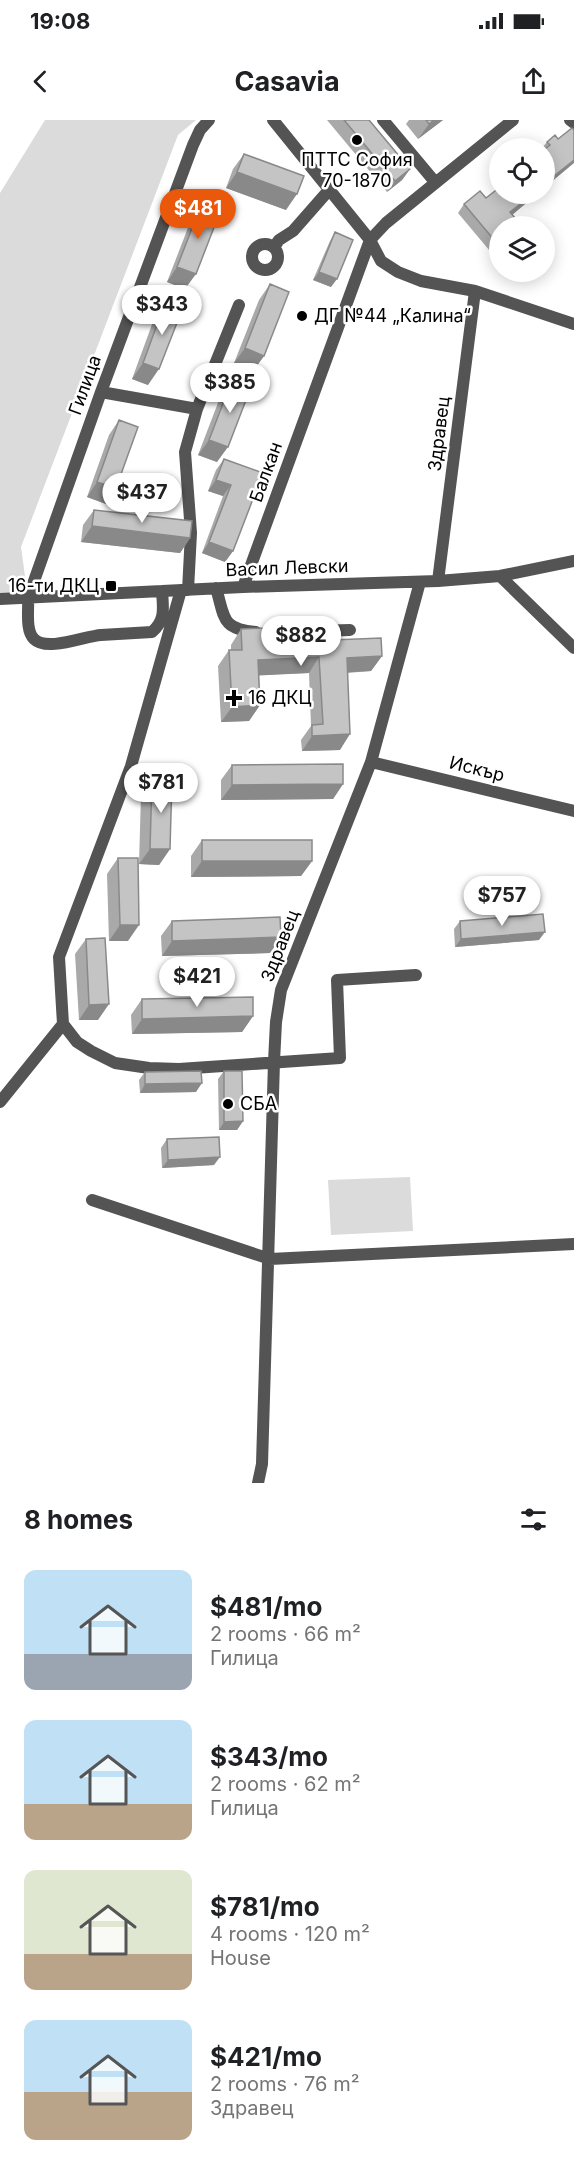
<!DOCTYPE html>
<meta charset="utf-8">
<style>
:root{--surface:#fff;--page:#f6f6f6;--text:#202124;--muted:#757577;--accent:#ea580c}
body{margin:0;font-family:Inter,sans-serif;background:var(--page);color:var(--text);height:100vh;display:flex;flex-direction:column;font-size:22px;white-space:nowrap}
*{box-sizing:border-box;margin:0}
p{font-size:20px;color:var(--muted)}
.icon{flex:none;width:33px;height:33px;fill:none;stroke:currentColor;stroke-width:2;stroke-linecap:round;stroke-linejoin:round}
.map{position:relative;height:1363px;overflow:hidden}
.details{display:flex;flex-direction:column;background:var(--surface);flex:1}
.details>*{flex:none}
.buttons{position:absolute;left:489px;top:18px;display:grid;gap:12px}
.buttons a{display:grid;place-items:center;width:66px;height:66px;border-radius:50%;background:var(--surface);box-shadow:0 3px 15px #0003;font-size:30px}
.price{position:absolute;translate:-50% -51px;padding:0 14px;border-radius:21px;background:#fff;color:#222;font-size:20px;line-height:39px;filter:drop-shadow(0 2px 3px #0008)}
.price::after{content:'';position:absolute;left:50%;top:36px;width:18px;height:14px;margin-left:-9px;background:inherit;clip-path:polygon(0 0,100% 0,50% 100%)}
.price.selected{background:var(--accent);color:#fff}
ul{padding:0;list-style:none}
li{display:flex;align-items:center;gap:18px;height:150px;padding:0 24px}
li span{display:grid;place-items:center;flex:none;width:168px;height:120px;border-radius:12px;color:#555}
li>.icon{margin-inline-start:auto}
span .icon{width:72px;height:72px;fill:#fffc;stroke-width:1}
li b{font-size:26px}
h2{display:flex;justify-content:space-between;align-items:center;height:72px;padding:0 24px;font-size:26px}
.status{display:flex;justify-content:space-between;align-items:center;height:42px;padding:0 30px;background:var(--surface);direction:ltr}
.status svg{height:16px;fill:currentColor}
header{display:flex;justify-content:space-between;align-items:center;height:78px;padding:0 24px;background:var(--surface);font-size:27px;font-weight:700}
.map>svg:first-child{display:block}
.green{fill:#dbdbdb}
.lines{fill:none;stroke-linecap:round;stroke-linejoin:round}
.minor{stroke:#545454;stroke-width:12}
.wall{fill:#a9a9a9}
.shaded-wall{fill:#898989}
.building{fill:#c4c4c4;stroke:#898989;stroke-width:1.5}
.poi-dot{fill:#000;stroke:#fff;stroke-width:2}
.labels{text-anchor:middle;stroke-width:5;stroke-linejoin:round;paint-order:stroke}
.poi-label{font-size:18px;fill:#000;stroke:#fff;text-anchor:start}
.street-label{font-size:18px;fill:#000;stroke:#fff}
</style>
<div class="status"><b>19:08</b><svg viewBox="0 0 49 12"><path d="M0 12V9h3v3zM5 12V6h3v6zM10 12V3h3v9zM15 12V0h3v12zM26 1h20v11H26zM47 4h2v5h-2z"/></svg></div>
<header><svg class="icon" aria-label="back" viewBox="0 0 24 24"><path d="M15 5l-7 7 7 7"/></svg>Casavia<svg class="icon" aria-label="share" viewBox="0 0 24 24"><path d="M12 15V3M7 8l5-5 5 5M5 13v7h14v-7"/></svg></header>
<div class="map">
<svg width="574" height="1363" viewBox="0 0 574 1363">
<rect width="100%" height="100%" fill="#fff"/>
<path class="green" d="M45,0H196L178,15L21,427L28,478L0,479V73Z
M410,1057L413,1111L331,1115L328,1060Z"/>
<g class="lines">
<path class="minor" d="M273,0L370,120L381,141L398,152L421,161L475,171L574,204
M383,0L435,62
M570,0L574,3
M252 137a13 13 0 1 1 26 0a13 13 0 1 1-26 0Z
M274,127L279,120L293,111L329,70
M101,272L197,289
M500,456L574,528
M438,461L475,171
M243,467L370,120L386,103L513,0
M216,468C225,498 221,509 256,512
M181,470L131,646L59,837L63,904L77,922L91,931L115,943L149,948L179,949L340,938L337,860L416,855
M188,470L191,413L185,332L197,289L239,185
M162,471C163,488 166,500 152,512C135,513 118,514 101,515C85,516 47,532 34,519C25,510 29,489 28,478L101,272L193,25L200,10L209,0
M0,479L243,467L438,461L500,456L574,441
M315,511L350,510
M371,642L574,691
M0,982L63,904
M92,1080L270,1139L574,1124
M258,1363L262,1344L274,942L276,902L281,870L371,642L420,462"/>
</g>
<path class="wall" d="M327,0H369L410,49L402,60L387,72Z
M409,0H443L418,19L406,4Z
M555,15L544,68V28H542L547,22Z
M244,34L286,90L226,68L233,49Z
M486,78L512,94L500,106V143L458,93L464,84Z
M201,85L185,169L167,162L191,100Z
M335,112L331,167L313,160L330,121Z
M270,164L264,236L253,251L234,243L259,180Z
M165,183L148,265L132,259L154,199Z
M232,260L217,342L198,335L221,275Z
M119,300L106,384L87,377L109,315Z
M224,339L263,353L233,431L225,442L202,433L223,376L208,371L216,350Z
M94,390L190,418L180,433L81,422L83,405Z
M241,509L332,520L382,536L371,551L347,553L340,630L302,631L301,620L311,606L309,553L259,555L260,585L249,601L221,602L218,546L229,530H231V525Z
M232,645L343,664L333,679L221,680V660Z
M152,659L170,729L159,745L139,744L141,674Z
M202,720L312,741L301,756L191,757V736Z
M118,738L128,821H109L107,754Z
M172,801L281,817L270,833L162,836L161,816Z
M460,801L539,820L455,827L454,809Z
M86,819L98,900H79L75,834Z
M142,879L253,896L242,912L132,914L131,895Z
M224,951L243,1001L237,1010H219L218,959Z
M145,952L196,972L140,973L139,960Z
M167,1019L214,1045L162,1048L161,1028Z"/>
<path class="shaded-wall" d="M434,0H443L418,19L429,4Z
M574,40V43L544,68V64Z
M410,49L402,60L387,72L395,61Z
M237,52L297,74L286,90L226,68Z
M533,74H537L505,101L510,92Z
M177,147L196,154L185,169L167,162Z
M319,152L337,159L331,167L313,160Z
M245,228L264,236L253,251L234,243Z
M143,243L159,249L148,265L132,259Z
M209,320L228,327L217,342L198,335Z
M216,360L231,365L223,376L208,371Z
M97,362L116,368L106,384L87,377Z
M92,406L190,418L180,433L81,422Z
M209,422L233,431L225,442L202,433Z
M382,536L371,551L336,553L347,538Z
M319,537L309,553L247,556L258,540Z
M260,585L249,601L221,602L232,587Z
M350,614L340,630L302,631L312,616Z
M343,664L333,679L221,680L232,665Z
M150,729H170L159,745L139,744Z
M202,741H312L301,756L191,757Z
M120,805H139L128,821H109Z
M545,812L539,820L455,827L461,819Z
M281,817L270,833L162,836L172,821Z
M109,884L98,900H79L89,885Z
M253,896L242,912L132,914L142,899Z
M202,963L196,972L140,973L145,964Z
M243,1001L237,1010H219L224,1002Z
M220,1037L214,1045L162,1048L168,1040Z"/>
<path class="building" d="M344,0H369L410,49L395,61Z
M426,0H434L429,4Z
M572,8L574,10V40L544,64V30L550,25L547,22L555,15L558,19Z
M244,34L304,56L297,74L237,52Z
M500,67V74H533L510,92L522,106H500V127L464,84L480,71L486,78Z
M201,85L220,92L196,154L177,147Z
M335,112L353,120L337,159L319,152Z
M270,164L289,172L264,236L245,228Z
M165,183L182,190L159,249L143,243Z
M232,260L251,267L228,327L209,320Z
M119,300L138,307L116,368L97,362Z
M224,339L263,353L233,431L209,422L231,365L216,360Z
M94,390L192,401L190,418L92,406Z
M331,505L332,520L381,518L382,536L347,538L350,614L312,616V605L323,604L319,537L258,540L260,585L232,587L229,530H242L241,509Z
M343,644V664L232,665V645Z
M152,659H172L170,729H150Z
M202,720H312V741H202Z
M118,738H138L139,805H120Z
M543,794L545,812L461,819L460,801Z
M280,797L281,817L172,821V801Z
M105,818L109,884L89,885L86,819Z
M253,877V896L142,899V879Z
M201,951L202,963L145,964V952Z
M224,951H242L243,1001L224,1002Z
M219,1017L220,1037L168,1040L167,1019Z"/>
<g class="poi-dot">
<circle cx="357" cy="20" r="6"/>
<circle cx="302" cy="196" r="6"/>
<rect x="105" y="460" width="12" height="12" rx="3"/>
<path d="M231 569h6v6h6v6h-6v6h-6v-6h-6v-6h6z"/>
<circle cx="228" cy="984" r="6"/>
</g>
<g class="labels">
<g class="poi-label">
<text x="357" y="46" text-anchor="middle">ПТТС София<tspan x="357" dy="21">70-1870</tspan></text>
<text x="314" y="202">ДГ №44 „Калина“</text>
<text x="99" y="472" text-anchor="end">16-ти ДКЦ</text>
<text x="248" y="584">16 ДКЦ</text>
<text x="240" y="990">СБА</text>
</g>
<g class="street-label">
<text transform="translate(85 265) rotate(-70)" y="6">Гилица</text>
<text transform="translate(439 314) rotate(-83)" y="6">Здравец</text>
<text transform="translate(266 352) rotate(-70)" y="6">Балкан</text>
<text transform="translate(287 448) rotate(-2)" y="6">Васил Левски</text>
<text transform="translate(477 649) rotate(14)" y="6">Искър</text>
<text transform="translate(280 826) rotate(-69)" y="6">Здравец</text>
</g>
</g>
</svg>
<div class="buttons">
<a><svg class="icon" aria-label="locate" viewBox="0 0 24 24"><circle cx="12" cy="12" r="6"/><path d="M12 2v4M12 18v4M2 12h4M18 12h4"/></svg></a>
<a><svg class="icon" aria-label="layers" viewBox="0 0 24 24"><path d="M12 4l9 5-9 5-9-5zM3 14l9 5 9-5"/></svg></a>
</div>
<b class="price selected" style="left:198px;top:120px">$481</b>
<b class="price" style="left:162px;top:216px">$343</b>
<b class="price" style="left:230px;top:294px">$385</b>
<b class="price" style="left:142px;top:404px">$437</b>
<b class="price" style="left:301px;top:547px">$882</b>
<b class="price" style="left:161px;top:694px">$781</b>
<b class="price" style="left:502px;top:807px">$757</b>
<b class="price" style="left:197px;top:888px">$421</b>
</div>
<section class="details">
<h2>8 homes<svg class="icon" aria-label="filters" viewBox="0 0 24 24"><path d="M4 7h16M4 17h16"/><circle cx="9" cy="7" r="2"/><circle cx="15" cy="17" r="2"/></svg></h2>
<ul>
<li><span style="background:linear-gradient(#bfe0f5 70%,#9aa5b1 0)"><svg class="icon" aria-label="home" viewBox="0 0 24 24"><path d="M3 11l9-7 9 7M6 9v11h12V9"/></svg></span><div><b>$481/mo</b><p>2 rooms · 66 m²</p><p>Гилица</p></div></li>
<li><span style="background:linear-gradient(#bfe0f5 70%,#b9a48a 0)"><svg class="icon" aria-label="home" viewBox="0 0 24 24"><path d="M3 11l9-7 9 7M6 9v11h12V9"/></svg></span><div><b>$343/mo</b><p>2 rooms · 62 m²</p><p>Гилица</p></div></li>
<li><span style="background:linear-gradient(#dfe7d0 70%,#b9a48a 0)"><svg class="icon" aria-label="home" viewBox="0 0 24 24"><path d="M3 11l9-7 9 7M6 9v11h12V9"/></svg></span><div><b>$781/mo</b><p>4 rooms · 120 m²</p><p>House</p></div></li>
<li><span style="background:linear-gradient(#bfe0f5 60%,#b9a48a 0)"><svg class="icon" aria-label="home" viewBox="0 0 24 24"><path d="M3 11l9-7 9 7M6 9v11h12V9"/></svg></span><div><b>$421/mo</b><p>2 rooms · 76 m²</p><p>Здравец</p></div></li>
</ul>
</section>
